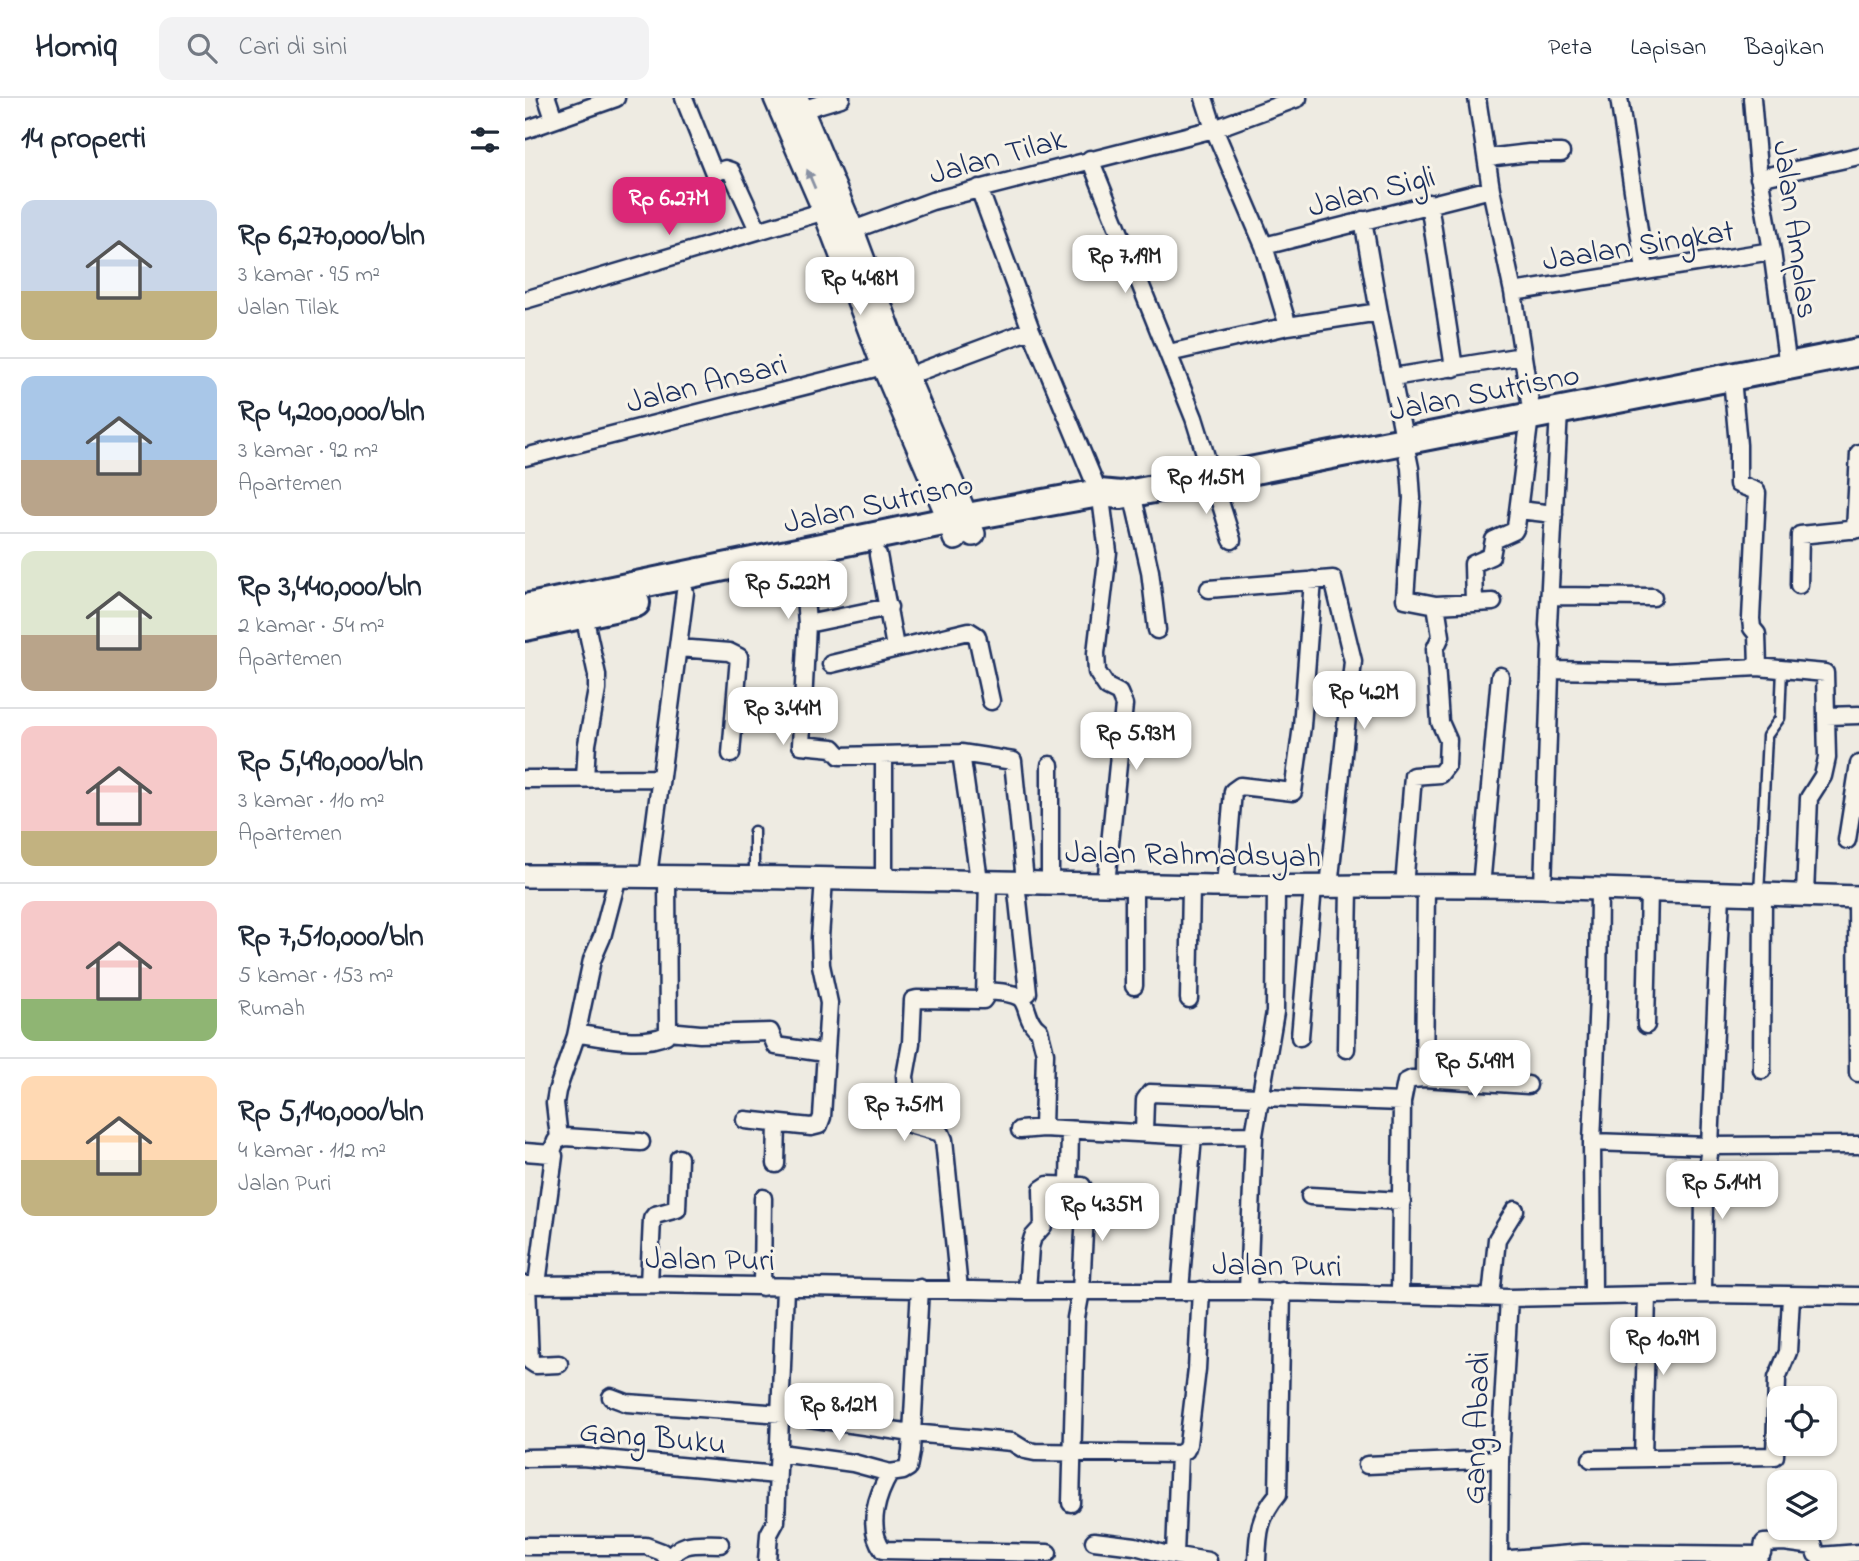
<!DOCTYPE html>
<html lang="id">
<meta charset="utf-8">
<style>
:root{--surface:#fff;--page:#f2f2f3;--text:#1f2937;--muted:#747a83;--line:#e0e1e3;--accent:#db2777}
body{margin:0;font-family:"Indie Flower",sans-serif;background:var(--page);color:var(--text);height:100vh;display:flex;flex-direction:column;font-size:26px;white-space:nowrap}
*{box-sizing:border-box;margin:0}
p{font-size:23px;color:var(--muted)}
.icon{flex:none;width:38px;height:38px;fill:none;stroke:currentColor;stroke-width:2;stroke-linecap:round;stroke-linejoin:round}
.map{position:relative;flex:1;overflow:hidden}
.side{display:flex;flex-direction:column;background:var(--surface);width:525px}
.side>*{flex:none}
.fabs{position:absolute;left:1242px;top:1288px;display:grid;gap:14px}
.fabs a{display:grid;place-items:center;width:70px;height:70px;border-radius:14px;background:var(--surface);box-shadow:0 2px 5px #0004;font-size:35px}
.price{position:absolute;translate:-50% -60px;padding:0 16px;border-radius:14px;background:#fff;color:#222;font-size:23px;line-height:46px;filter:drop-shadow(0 2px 4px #0008)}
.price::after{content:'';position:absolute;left:50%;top:42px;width:21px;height:16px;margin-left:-10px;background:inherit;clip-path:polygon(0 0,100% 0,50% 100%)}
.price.selected{background:var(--accent);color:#fff}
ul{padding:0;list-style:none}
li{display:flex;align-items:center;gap:21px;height:175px;padding:0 21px}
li+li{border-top:2px solid var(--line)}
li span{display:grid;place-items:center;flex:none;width:196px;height:140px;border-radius:14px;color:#555}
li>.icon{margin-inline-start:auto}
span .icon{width:84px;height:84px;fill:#fffc;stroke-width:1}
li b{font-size:30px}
h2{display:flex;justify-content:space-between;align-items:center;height:84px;padding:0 21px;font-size:30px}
header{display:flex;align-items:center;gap:42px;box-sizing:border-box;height:98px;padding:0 35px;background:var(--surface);border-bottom:2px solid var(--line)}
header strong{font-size:33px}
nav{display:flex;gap:38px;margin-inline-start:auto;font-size:24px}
.search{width:490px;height:63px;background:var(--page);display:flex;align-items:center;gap:18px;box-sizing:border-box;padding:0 24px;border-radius:14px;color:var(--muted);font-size:26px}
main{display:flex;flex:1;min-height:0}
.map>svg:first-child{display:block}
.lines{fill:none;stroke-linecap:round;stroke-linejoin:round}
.service-casing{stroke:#1b2f5e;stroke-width:13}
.minor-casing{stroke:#1b2f5e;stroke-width:21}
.tertiary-casing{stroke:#1b2f5e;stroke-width:26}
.secondary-casing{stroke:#1b2f5e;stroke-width:28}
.primary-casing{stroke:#1b2f5e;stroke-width:32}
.service{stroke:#f7f3e8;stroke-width:8}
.minor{stroke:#f7f3e8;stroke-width:16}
.tertiary{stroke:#f7f3e8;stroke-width:21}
.secondary{stroke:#f7f3e8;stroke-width:23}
.primary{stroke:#f7f3e8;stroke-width:26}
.oneway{fill:#8991a3}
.labels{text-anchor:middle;stroke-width:6;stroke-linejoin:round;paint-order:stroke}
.street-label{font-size:32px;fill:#1b2f5e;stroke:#f7f3e8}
</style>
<header>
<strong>Homiq</strong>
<div class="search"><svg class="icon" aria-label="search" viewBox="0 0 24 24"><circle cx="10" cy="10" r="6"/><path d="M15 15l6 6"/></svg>Cari di sini</div>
<nav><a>Peta</a><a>Lapisan</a><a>Bagikan</a></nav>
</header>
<main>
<section class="side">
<h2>14 properti<svg class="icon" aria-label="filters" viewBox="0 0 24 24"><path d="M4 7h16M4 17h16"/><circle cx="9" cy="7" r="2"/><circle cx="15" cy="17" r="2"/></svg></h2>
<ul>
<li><span style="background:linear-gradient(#c9d6e8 65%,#c2b280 0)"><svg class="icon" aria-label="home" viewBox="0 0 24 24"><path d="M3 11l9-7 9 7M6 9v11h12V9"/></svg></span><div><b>Rp 6,270,000/bln</b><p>3 kamar · 95 m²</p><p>Jalan Tilak</p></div></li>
<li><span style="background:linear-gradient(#a9c7e8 60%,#b9a48a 0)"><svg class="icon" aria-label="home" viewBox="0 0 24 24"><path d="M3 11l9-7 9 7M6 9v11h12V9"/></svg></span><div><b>Rp 4,200,000/bln</b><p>3 kamar · 92 m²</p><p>Apartemen</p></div></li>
<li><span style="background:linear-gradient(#dfe7d0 60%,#b9a48a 0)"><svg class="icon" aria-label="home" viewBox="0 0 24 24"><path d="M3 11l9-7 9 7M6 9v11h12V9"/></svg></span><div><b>Rp 3,440,000/bln</b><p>2 kamar · 54 m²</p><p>Apartemen</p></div></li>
<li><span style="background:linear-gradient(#f6c9c9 75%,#c2b280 0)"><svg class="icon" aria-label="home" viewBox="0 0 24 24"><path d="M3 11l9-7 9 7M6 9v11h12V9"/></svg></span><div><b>Rp 5,490,000/bln</b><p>3 kamar · 110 m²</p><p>Apartemen</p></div></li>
<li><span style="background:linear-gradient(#f6c9c9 70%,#8fb573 0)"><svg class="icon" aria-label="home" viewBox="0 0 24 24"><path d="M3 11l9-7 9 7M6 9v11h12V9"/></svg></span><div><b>Rp 7,510,000/bln</b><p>5 kamar · 153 m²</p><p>Rumah</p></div></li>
<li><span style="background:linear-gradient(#ffd9b3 60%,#c2b280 0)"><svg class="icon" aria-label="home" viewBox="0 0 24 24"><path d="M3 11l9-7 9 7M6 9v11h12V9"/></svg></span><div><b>Rp 5,140,000/bln</b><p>4 kamar · 112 m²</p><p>Jalan Puri</p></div></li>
</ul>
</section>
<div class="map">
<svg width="1334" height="1463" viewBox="0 0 1334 1463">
<rect width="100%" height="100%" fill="#eeebe2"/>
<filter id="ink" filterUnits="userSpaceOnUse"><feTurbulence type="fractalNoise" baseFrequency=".0143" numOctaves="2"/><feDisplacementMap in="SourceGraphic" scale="14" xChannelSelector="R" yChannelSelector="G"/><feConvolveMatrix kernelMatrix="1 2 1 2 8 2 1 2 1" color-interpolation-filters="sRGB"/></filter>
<g filter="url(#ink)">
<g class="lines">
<defs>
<path id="service" d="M229,733V779
M1234,796L1242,638L1255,620L1257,571"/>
<path id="minor" d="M22,0L29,21
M159,0L189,75L200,71L206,73L233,132
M679,0L689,31L739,148L763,228
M952,0L966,91L988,194L1007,317
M1094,0L1120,172
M1227,0L1233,71L1247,153L1263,269
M276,12L316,0
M0,32L91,0
M962,60L1004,55H1036
M565,61L669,320L707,442
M1234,80L1334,58
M454,90L506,232L574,395
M904,105L929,270
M838,122L854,214L885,370L887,400L880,501L911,507
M317,136L407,103L689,31L773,0
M739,148L966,91
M988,194L1247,153
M0,202L310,110
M644,255L763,228L854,214
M396,273L506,232
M868,279L997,258
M1207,280L1213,347V386L1231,393L1232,395L1226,521L1227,530L1232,536L1233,569
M0,359L366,266
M607,395L625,473L632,532
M577,408L583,454L571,555L572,574L582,589L594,595L599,607L581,786
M994,412L1029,416
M1330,432L1334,355
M353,457L370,549
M278,471L282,526L276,647L308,650L315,658L436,655L488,663L500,783
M1274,487L1275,437L1334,431
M684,491L808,481L828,563L804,789
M1025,498L1128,499
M949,505L948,466L966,458L969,442L989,433L991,429L1005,318
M59,517L72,577V592L62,646L60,680
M282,526L364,509
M154,550L204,554L214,559L206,656
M306,566L444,533L452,538L466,603
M1025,572L1140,574L1233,569L1300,575L1302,660L1298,678L1284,700L1280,796
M1301,618L1334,617
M436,655L454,782
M525,667V784
M0,681L135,680
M1322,742L1334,666
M123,778L160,494
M359,781V657
M491,784L503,895
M700,788L708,693L715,688L768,694L777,628L788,482
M879,789L888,678L915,676L922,667L923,642L915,624L910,551L916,538L911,507L968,504
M956,789L975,578
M1018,789L1026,547L1023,527L1034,313
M1332,799L1333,975
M609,888V786
M461,893C470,894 486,894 494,899C504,905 500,923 514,932L520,955L518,1030
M664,901L666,787
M1121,927L1124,793
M143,933L175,936L245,934L251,948L300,955
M51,938L67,862L77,839L93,778
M775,939L788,789
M821,951L824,790
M1237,972L1238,796
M899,980L901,788
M220,1022L286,1029L294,1027L297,1019L304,905L296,867L295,840L299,781
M495,1032L518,1030L668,1038L729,1037L723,1193
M619,1034L620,1002L625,995L877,1004
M729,1037L750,914L751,788
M34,1040L30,1005L32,993L51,938L55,936C79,940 119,948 141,937L143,933L142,778
M1067,1044L1185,1048L1334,1047
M0,1054L26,1056
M251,1066L252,1026
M544,1086L545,1032
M785,1098L877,1103
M12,1186L29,1058L26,1056L31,1043L40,1039L116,1044
M124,1186L127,1121L130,1117L152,1111L154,1060
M0,1187L124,1186L502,1193H723L984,1200L1178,1196L1334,1198
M2,1187L5,1263L11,1267L34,1266
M237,1189L238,1100
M434,1191L419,1042L416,1035L384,1026L380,978L386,945L388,902L392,901L458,902L460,899L463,783
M655,1192L668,1038
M502,1193L505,1149L508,1139L518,1128L517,1091L523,1087L557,1088L561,1095L556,1193L551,1220L546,1405
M1178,1196L1179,1095L1185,1048L1196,796
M875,1197L877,1004L881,984L887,981L899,980L1003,987
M1068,1198L1067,1044L1073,897L1074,792
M966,1199L972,1141L990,1112
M86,1299L102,1305L257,1316L387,1335L487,1344L500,1352L510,1354L654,1356L661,1352L663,1346L672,1271L676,1192
M255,1355L328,1365L365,1375L378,1373L383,1370L386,1354L395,1190
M0,1360L57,1359L252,1377
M1118,1360L1122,1197
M1066,1361L1250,1358L1252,1280L1263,1254L1266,1199
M842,1367L975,1361
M365,1375C352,1397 341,1429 358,1452L523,1455
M569,1443L610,1448L639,1456
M0,1448H121L137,1454L143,1461
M640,1456L683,1463
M650,1456L654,1356
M974,1462L1058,1455L1234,1457L1237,1455L1239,1445L1259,1444L1289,1448L1291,1456L1294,1458L1334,1455
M143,1463C155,1442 173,1446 195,1446
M242,1463L244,1436L251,1423L260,1190
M732,1463C733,1434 734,1419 753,1396L757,1193
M974,1463L975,1361L984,1200"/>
<path id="tertiary" d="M0,778C233,777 465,785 697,788C811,790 925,785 1039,790C1137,793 1236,796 1334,799"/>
<path id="secondary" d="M251,0L300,113L359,268L425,422L430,440
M271,0L327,133L381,278L448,436"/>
<path id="primary" d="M0,510L442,419L574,395L596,397L689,380L1334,254
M0,529L111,505"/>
</defs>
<use href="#service" class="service-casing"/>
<use href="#minor" class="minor-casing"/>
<use href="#tertiary" class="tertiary-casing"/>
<use href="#secondary" class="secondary-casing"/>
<use href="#primary" class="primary-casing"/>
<use href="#service" class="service"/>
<use href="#minor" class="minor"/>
<use href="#tertiary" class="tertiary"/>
<use href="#secondary" class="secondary"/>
<use href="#primary" class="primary"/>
</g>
<defs><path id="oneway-solid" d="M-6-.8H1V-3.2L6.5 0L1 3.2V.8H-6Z" transform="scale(1.75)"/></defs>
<use class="oneway" href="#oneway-solid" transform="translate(286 81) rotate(-113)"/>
</g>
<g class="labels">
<g class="street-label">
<text transform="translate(472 57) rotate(-15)" y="11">Jalan Tilak</text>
<text transform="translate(846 92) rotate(-14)" y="11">Jalan Sigli</text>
<text transform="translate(1272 131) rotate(82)" y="11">Jalan Amplas</text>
<text transform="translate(1113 146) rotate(-9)" y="11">Jaalan Singkat</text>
<text transform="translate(181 284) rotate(-14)" y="11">Jalan Ansari</text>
<text transform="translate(959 293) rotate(-11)" y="11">Jalan Sutrisno</text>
<text transform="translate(353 404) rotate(-12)" y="11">Jalan Sutrisno</text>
<text transform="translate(668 755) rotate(1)" y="11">Jalan Rahmadsyah</text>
<text transform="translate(185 1160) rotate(1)" y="11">Jalan Puri</text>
<text transform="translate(752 1166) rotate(1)" y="11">Jalan Puri</text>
<text transform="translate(950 1330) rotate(-88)" y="11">Gang Abadi</text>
<text transform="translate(128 1338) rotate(5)" y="11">Gang Buku</text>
</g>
</g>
</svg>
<div class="fabs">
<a><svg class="icon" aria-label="locate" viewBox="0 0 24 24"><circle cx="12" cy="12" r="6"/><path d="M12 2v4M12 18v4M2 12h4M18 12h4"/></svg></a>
<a><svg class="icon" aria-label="layers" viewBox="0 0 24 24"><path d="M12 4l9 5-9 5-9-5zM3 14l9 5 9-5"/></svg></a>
</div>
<b class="price selected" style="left:144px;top:139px">Rp 6.27M</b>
<b class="price" style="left:600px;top:197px">Rp 7.19M</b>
<b class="price" style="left:335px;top:219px">Rp 4.48M</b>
<b class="price" style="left:681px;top:418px">Rp 11.5M</b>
<b class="price" style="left:263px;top:523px">Rp 5.22M</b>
<b class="price" style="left:839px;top:633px">Rp 4.2M</b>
<b class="price" style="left:258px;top:649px">Rp 3.44M</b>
<b class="price" style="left:611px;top:674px">Rp 5.93M</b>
<b class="price" style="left:950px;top:1002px">Rp 5.49M</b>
<b class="price" style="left:379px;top:1045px">Rp 7.51M</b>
<b class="price" style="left:1197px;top:1123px">Rp 5.14M</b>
<b class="price" style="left:577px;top:1145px">Rp 4.35M</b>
<b class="price" style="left:1138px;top:1279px">Rp 10.9M</b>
<b class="price" style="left:314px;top:1345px">Rp 8.12M</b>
</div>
</main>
